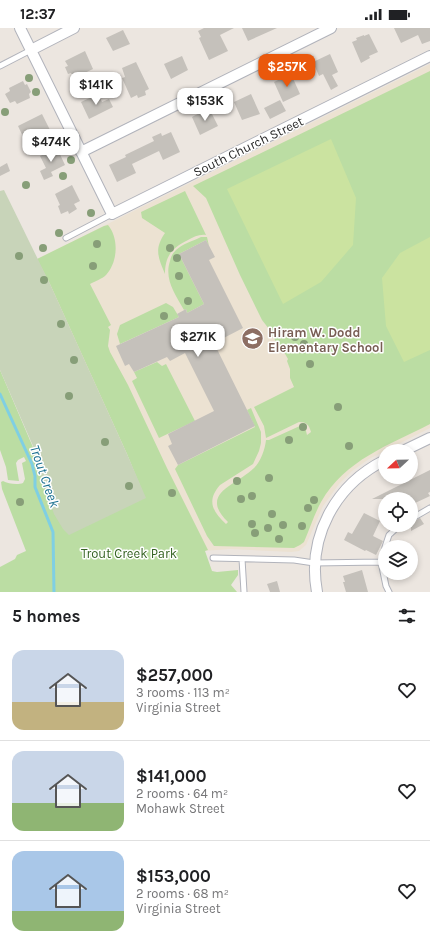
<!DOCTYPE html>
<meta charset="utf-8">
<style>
:root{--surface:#fff;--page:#f2f2f2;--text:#202124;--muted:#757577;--line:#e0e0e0;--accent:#ea580c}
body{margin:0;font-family:Karla,sans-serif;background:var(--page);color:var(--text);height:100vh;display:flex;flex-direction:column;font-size:15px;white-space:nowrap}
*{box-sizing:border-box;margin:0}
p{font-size:13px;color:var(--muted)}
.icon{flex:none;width:22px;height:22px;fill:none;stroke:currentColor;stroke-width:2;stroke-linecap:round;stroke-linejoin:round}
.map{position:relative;height:564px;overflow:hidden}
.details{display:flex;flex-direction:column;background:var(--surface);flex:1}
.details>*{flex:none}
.needle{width:26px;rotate:248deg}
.controls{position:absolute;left:378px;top:416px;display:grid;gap:8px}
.controls a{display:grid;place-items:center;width:40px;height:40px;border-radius:50%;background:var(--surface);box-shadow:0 2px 6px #0003;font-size:20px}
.price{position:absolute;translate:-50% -34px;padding:0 9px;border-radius:8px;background:#fff;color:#222;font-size:13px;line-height:26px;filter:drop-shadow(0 1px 2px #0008)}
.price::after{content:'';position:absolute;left:50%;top:24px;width:12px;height:9px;margin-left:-6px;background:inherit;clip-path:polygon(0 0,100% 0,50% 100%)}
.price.selected{background:var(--accent);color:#fff}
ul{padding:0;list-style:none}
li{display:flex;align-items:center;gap:12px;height:100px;padding:0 12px}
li+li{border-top:1px solid var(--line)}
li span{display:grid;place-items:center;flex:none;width:112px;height:80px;border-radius:12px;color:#555}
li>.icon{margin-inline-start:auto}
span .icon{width:48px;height:48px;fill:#fffc;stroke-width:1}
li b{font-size:17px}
h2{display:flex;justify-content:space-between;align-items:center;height:48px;padding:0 12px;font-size:17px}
.status{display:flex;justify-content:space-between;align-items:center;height:28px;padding:0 20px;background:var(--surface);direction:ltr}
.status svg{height:11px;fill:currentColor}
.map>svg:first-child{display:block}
.education{fill:#ece2d2}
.green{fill:#bbdda3}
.cemetery{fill:#c8d4b9}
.pitch{fill:#cbe3a0}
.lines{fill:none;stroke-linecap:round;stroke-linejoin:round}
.stream{stroke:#7fcfe3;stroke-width:3}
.building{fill:#c5c1bb}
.service-casing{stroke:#b1b3bb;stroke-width:7}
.minor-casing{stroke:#b1b3bb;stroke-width:12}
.service{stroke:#fff;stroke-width:5}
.minor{stroke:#fff;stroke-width:10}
.tree{fill:#879e78}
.labels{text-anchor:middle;stroke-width:3;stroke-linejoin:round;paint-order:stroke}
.street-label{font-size:13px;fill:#2c2c2c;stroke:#fff}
.education-label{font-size:13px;font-weight:bold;fill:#785e54;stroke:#fff;text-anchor:start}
.park-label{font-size:13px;fill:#356323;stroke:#fff}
.water-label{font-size:14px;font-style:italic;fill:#1c7191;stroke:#fff}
</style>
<div class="status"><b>12:37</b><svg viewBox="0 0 49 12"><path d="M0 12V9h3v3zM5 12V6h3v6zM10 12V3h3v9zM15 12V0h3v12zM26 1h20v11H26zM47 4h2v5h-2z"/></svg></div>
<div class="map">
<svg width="430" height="564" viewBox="0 0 430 564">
<rect width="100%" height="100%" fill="#ece6e0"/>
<path class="education" d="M430,36V400L369,431L352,443L339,456L323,478L306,517L299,523L291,524L230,521L191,524L127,426L37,231Z"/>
<path class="green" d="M430,43V396C389,417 345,432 321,474C314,487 310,500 304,514L300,517L294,520L214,518L207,508L175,441L178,437L255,399L247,382L251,380L261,404V415L259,423L253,436L220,457C206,473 213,484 226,496L228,494C198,465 237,457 254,440C261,433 265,421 266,412H269L302,397L305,399L307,407L311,404C309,397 307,394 299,394L266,410L264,398L254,379L294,359L290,350V341L287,333L288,331L284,324L281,323L269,301L262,292L240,247L206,170L193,158Z
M185,163L206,207C199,206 194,209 188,212C172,220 165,228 165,246C158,229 154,221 165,205L142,190L141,184Z
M108,197C119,210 118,234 106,247C102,251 95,253 90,256L111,297L108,299L110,302L108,318L110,324L128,357L167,440L208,522L205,523L212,543L217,544L238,542V547L231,557L237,564H0V539L15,531L17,527L26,523L2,461L1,454L3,453C8,456 18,457 23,455L25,451L22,435L26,433L24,429L18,432L16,435L19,453L8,452L6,439L0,422V342L35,424L145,470L127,426L50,256L37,231L104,198Z
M201,209H207L209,218L206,212L179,226L204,276L187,285L186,281L184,282C175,266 164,251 170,233C171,228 173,225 176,222C182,216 193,213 201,209Z
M166,275L173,279L179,289L120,316L117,306L120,297Z
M157,334L162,338L166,336L195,393L159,410L132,353L137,350L134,344Z"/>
<path class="cemetery" d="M4,162L50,256L127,426L146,470L69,507L63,501L54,486L37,436L33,418L0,342V163Z"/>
<path class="pitch" d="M331,111L356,170L353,217L321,254L283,276L227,161Z
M430,209V322L404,334L386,298L382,250L400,225Z"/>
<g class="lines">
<path class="stream" d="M0,366L32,436L35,448V459L53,504L54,564"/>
</g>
<path class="building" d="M204,0H234L220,7L228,23L209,32L199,10L201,9L198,3Z
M242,0H277L248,13Z
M394,0H430V13L422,16L418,7L401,15Z
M123,2L130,16L113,23L106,10Z
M369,6L378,24L369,28L370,30L361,35L352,14L357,12L356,10L364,7V8Z
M85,23L93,41L74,50L71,45L68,46L65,39L68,38L65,33Z
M330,26L338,44L332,47L338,58L331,62L323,46L319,48L313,34Z
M182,28L188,42L171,51L164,36Z
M136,34L149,61L145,63L146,67L138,70L137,67L131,70L122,50L125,49L122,40Z
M291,46L300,66L283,74L274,54Z
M23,53L25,57L27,56L31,64L29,66L30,70L17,76L15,73L10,75L5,66L10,63L9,60Z
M98,66L102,74L109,71L113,79L89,91L81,74Z
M251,66L260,86L242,92L234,74Z
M280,72L286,83L270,91L264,80Z
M209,80L218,98L200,107L192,89Z
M42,86L50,102L34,110L35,113L27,117L18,98Z
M171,104L180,124L163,132L159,123L132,136L136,145L117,154L109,137L126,129L125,127L154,113L152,109L161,105L162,108Z
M57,120L65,137L51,144L53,148L44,152L40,143L46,140L40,128Z
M7,135L10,143L0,148V139Z
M72,157L80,173L74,176L77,181L69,186L68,183L61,186L58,178L60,177L55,166Z
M206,212L215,229L209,232L243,300L214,315L255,398L178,437L168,418L172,416L168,406L214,383L185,325L170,333L167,329L134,344L129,336L125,338L116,318L179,289L177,286L186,281L187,285L204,276L179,226Z
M430,442V464L428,465L430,468L413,476L417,483L411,486V471H372Z
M364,485L380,493L373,508L383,513L376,527L366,522L365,523L344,512L348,504L352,506Z
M420,490L424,496L411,503V495Z
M362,542L368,564H346L343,554H345L343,548Z
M277,553L280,564H270L267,556Z"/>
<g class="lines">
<defs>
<path id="service" d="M0,38L31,22
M66,210L112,186
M411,491L430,480
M385,519L389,507L400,497
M385,520L381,534L386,558L389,564
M213,530L294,532L314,535L381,534
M242,531L244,564"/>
<path id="minor" d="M20,0L112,186L430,28
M31,22L74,0
M81,124L331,0
M403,423L430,410
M317,564C307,509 335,457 385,432"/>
</defs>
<use href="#service" class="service-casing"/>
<use href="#minor" class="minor-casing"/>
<use href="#service" class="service"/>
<use href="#minor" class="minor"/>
</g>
<g class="tree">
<circle cx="29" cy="50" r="4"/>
<circle cx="36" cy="64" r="4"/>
<circle cx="5" cy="84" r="4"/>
<circle cx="29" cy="120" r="4"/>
<circle cx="71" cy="132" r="4"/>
<circle cx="63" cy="148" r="4"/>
<circle cx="26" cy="157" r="4"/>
<circle cx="91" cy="185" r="4"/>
<circle cx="59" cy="205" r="4"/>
<circle cx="97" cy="216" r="4"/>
<circle cx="43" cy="220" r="4"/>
<circle cx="170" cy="220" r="4"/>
<circle cx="19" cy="228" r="4"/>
<circle cx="177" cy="230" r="4"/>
<circle cx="93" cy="238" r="4"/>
<circle cx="179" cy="248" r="4"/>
<circle cx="44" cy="252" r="4"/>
<circle cx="188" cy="273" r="4"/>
<circle cx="164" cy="288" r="4"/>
<circle cx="61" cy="296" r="4"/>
<circle cx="295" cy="309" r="4"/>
<circle cx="304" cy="316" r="4"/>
<circle cx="74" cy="332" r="4"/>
<circle cx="310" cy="336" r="4"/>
<circle cx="69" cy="368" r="4"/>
<circle cx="338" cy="379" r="4"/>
<circle cx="303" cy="399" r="4"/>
<circle cx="289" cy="412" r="4"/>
<circle cx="105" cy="414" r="4"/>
<circle cx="349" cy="418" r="4"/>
<circle cx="269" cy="450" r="4"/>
<circle cx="237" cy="453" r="4"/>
<circle cx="129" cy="458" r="4"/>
<circle cx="172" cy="465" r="4"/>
<circle cx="252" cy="468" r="4"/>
<circle cx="241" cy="471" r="4"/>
<circle cx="314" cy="472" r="4"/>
<circle cx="20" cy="474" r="4"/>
<circle cx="308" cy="480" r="4"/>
<circle cx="272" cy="486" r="4"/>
<circle cx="252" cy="496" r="4"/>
<circle cx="283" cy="497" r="4"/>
<circle cx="302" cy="498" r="4"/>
<circle cx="268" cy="500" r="4"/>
<circle cx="255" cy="505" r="4"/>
<circle cx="279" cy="511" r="4"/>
</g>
<defs>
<symbol id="school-disc" viewBox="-11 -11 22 22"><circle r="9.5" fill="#8d6e63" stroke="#fff"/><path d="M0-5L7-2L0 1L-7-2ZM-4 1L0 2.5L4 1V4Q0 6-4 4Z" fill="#fff"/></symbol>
</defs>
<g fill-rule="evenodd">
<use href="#school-disc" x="240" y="298" width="25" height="25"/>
</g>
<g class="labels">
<g class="street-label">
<text transform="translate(248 118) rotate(-26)" y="5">South Church Street</text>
</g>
<g class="education-label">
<text x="268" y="309">Hiram W. Dodd<tspan x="268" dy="15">Elementary School</tspan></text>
</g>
<g class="park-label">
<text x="129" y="530">Trout Creek Park</text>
</g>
<g class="water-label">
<text transform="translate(45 448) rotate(71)" y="5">Trout Creek</text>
</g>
</g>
</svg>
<div class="controls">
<a><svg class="needle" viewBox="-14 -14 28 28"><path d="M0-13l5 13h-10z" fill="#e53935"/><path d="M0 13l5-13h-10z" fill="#757577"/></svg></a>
<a><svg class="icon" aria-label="locate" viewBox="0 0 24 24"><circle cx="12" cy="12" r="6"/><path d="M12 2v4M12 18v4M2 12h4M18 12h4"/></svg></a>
<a><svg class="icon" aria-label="layers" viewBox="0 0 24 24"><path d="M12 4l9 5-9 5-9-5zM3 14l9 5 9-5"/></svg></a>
</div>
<b class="price selected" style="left:287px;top:60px">$257K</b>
<b class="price" style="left:96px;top:78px">$141K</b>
<b class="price" style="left:205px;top:94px">$153K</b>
<b class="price" style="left:51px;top:135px">$474K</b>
<b class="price" style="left:198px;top:330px">$271K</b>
</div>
<section class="details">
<h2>5 homes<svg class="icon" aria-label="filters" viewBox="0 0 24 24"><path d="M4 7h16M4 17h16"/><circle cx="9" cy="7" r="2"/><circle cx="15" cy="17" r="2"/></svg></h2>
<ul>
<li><span style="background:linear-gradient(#c9d6e8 65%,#c2b280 0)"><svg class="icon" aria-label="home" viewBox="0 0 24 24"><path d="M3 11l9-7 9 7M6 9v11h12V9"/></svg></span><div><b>$257,000</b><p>3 rooms · 113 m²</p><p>Virginia Street</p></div><svg class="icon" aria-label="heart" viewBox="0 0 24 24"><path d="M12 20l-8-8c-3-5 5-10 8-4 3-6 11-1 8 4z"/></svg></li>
<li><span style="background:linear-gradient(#c9d6e8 65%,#8fb573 0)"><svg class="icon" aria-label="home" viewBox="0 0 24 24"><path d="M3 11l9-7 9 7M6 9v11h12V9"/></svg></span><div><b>$141,000</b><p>2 rooms · 64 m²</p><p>Mohawk Street</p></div><svg class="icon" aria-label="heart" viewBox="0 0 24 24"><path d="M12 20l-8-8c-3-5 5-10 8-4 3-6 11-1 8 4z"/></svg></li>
<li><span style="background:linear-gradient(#a9c7e8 75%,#8fb573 0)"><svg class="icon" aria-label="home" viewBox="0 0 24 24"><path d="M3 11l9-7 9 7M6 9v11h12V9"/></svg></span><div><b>$153,000</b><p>2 rooms · 68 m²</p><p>Virginia Street</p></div><svg class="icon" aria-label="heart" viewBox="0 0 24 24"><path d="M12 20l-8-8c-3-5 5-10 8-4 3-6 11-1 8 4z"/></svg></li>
</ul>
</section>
